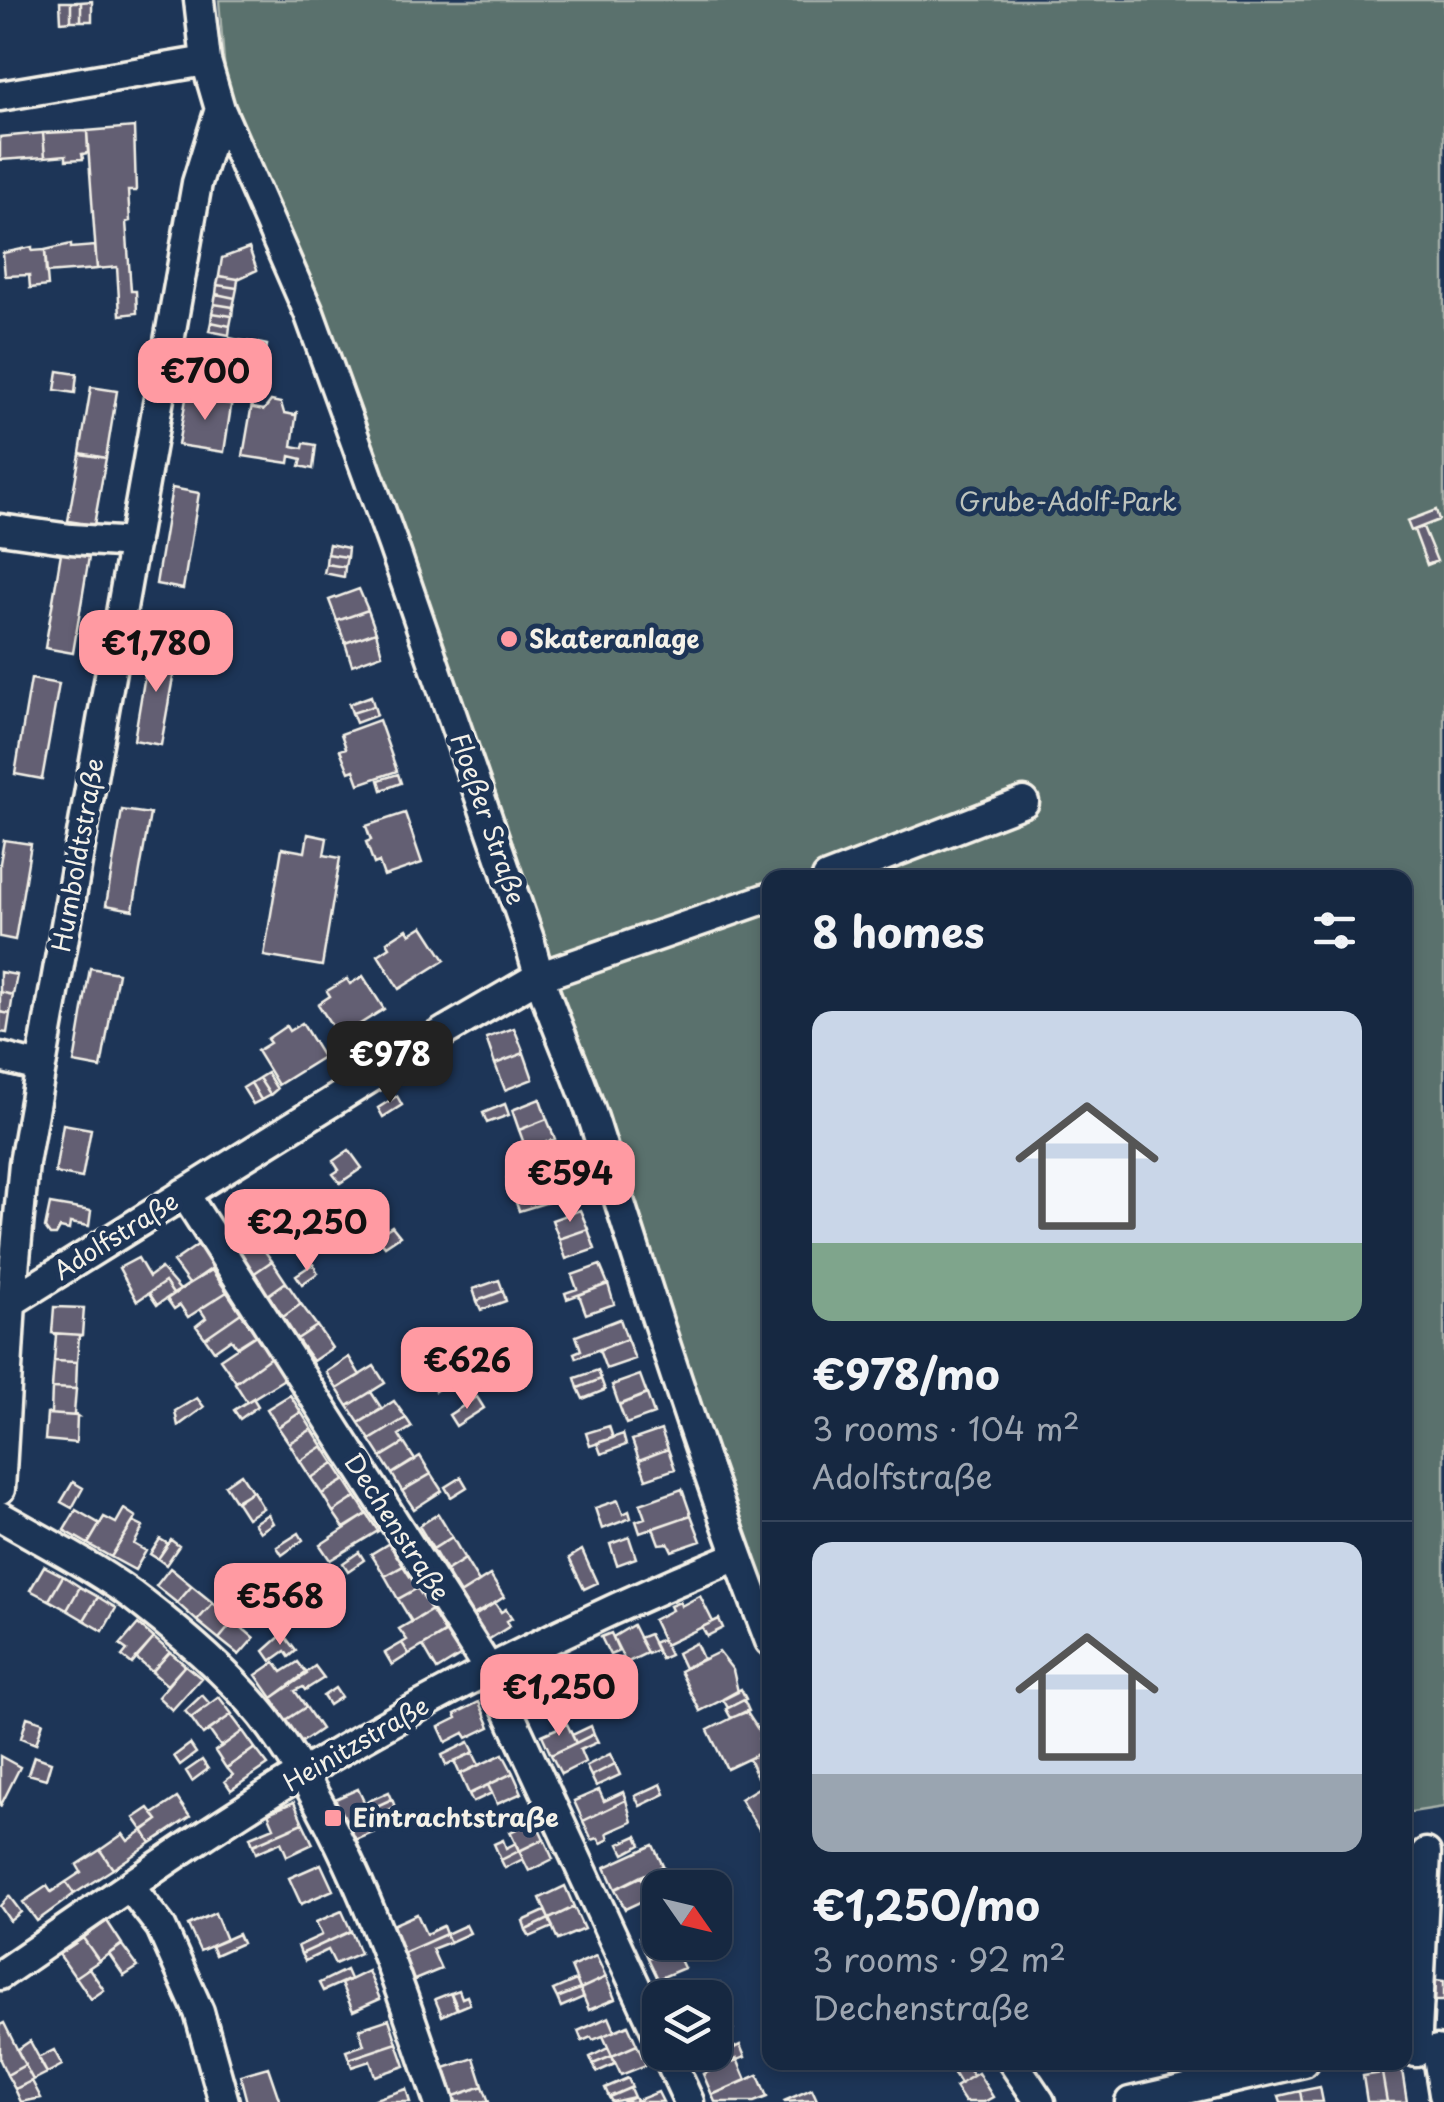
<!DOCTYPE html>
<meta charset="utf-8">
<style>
:root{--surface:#162841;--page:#23344c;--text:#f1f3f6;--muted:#9ea6b1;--line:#35445a;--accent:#ff9aa2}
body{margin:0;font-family:"Playpen Sans",sans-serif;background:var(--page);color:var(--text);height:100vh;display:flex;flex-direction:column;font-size:38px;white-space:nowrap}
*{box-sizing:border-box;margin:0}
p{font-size:32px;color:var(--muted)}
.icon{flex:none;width:55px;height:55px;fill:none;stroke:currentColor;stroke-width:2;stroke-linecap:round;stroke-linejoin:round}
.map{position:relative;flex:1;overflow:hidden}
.sheet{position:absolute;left:762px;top:870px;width:650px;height:1200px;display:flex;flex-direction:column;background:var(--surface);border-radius:20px;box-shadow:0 5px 15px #0003,0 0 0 2px var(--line)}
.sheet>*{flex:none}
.needle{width:65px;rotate:124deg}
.controls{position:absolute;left:642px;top:1870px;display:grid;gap:20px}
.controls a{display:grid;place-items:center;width:90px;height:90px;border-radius:20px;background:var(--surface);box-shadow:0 5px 15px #0003,0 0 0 2px var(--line);font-size:50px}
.price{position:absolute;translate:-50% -85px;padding:0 22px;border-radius:20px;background:var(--accent);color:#111;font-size:32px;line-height:65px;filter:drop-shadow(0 2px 5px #0008)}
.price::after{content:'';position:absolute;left:50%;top:60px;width:30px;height:22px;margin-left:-15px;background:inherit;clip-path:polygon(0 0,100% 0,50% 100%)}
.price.on{background:#222;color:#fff}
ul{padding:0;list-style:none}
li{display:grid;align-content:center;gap:20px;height:530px;padding:0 50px}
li+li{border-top:2px solid var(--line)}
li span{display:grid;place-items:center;height:310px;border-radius:20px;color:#555}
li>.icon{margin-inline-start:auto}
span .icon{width:180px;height:180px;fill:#fffc;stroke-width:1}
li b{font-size:42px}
h2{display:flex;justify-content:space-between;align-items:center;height:120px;padding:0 50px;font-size:42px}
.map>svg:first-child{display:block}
.green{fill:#5a716d;stroke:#a7b1aa;stroke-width:2.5}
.building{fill:#645f73;stroke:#f4f1e8;stroke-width:2.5}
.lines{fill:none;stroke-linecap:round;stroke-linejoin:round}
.minor-casing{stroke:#f4f1e8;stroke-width:35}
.minor{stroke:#1d3557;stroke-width:28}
.poi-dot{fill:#ff9aa2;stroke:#1d3557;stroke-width:4}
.labels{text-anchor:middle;stroke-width:10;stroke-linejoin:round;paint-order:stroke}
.park-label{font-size:25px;fill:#bec4bd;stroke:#1d3557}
.poi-label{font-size:25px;font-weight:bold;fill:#f4f1e8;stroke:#1d3557;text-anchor:start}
.street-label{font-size:25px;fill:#f4f1e8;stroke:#1d3557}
</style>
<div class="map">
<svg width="1444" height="2102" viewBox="0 0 1444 2102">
<rect width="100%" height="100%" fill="#1d3557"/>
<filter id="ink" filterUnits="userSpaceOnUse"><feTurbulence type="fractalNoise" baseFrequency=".01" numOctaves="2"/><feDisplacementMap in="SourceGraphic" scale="20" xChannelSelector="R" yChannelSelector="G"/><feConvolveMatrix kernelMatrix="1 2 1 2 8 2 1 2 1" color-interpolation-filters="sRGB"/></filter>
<g filter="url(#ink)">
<path class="green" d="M219,0H1444V1807L1405,1813V878H770V1626L395,521L226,86Z"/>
<path class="building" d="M92,1V21H81V2Z
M60,2H71V21L61,22Z
M71,2H81V21H71Z
M134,127L136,191H128L130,221L126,222L131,291H136L137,313L120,315L117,267L97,269L87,131Z
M87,131L88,153L82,154L83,159L66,160V155L45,157L43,133Z
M43,133L45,157L0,160V137Z
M71,244V248L95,246L97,269L46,273L45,250Z
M32,247V251L45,250L48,286L30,288L29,275L5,276L3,253Z
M249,248L257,270L238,279L219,276L222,258Z
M219,276L238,279L237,288L217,285Z
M217,285L237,288L235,298L216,294Z
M216,294L235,298L233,307L214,304Z
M214,304L233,307L232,316L212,313Z
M212,313L232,316L230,326L211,322Z
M211,322L230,326L229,335L209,331Z
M230,338L239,340L236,360L227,358Z
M239,340L249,342L245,361L236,360Z
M249,342L258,343L255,363L245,361Z
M258,343L267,345L264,364L255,363Z
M58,371L77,374L75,393L55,390Z
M91,387L117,391L106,458L80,453Z
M206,391L215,392L219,402L230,404L232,400L224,452L178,445L187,393L188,397L199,399Z
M271,401L281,403L284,413L295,415L297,411L292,446L303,448L304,443L316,445L313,469L300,466L302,459L290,456L289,463L243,456L252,404L253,408L264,410Z
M80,454L106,458L94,525L68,521Z
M172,488L199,493L183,589L156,584Z
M1436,510L1439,520L1411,531L1407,521Z
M1423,527L1437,561L1427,565L1414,530Z
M329,544L348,548L347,557L327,554Z
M61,553L89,557L73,653L45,648Z
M327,554L347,557L345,567L326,564Z
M326,564L345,567L344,577L324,573Z
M359,589L368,610L337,621L329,600Z
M368,610L376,632L345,643L337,621Z
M376,632L382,654L352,665L345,643Z
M150,645L178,649L161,745L134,740Z
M31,679L59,684L42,779L15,774Z
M371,696L374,706L352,713L349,704Z
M374,706L377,715L356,723L352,713Z
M379,720L397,771L359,784L354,770L349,772L340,750L346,748L341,734Z
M398,774L401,783L382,790L379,780Z
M122,810L150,814L133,910L106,905Z
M405,813L422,863L384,876L379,862L374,864L366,842L371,840L366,826Z
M308,834L327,838L324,855L340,858L322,966L264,956L282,848L305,852Z
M4,840L31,844L15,940L0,937V863Z
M423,926L445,960L399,989L378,955L390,947L387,942L407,929L410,934Z
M90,968L118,973L101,1068L74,1063Z
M0,972L17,975L13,995L0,992Z
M363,976L384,1009L339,1037L318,1004L330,996L327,991L347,979L350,984Z
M0,992L13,995L10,1014L0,1012Z
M0,1012L10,1014L7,1033L0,1032Z
M302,1023L323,1057L278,1085L257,1051L270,1043L267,1039L286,1026L289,1031Z
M514,1028L524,1053L495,1064L486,1038Z
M524,1053L533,1079L505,1090L495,1064Z
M267,1073L277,1089L270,1095L259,1078Z
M259,1078L270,1095L261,1100L251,1083Z
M251,1083L261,1100L253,1104L243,1088Z
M397,1096L402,1105L383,1117L378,1108Z
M540,1099L547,1119L519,1130L512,1110Z
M505,1104L509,1115L487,1123L483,1113Z
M547,1119L555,1139L526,1149L519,1130Z
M63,1124L91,1129L82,1178L55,1173Z
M349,1150L362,1168L340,1183L333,1174L339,1170L333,1161Z
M561,1155L568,1174L513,1194L507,1178Z
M568,1174L575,1194L519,1211L513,1194Z
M50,1204L91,1211L89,1226L70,1223L69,1230L60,1228L56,1235H50L45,1228Z
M378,1205L384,1214L369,1225L362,1216Z
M580,1210L588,1229L559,1239L552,1220Z
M244,1215L259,1237L234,1254L218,1231Z
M392,1226L400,1236L385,1246L377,1236Z
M588,1229L595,1249L566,1259L559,1239Z
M256,1239L272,1261L253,1274L238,1252L234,1254Z
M199,1244L215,1268L189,1284L173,1262Z
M138,1258L149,1277L161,1268L180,1290L173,1294L165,1282L137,1301L119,1268Z
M272,1261L286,1282L268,1295L253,1274Z
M313,1264L318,1273L302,1284L296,1275Z
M600,1265L608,1284L567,1299L565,1293L577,1289L572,1275Z
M211,1269L227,1292L188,1317L180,1305L174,1309L167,1299Z
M499,1280L503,1291L477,1301L473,1289Z
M165,1282L173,1294L157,1305L149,1293Z
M286,1282L301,1304L283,1317L268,1295Z
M608,1284L614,1304L586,1314L579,1295Z
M503,1291L506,1301L481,1310L477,1301Z
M227,1292L241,1313L205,1338L196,1326L206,1318L200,1309Z
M301,1304L317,1326L297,1339L283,1317Z
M54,1307L84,1308L82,1335L52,1333Z
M241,1313L256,1335L237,1347L231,1339L214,1351L205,1338Z
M620,1319L627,1339L576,1358L574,1353L581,1350L576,1336Z
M317,1326L332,1348L313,1361L297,1339Z
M52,1333L82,1335L79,1336L77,1362L54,1361L56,1335Z
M256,1335L271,1357L236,1382L220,1359Z
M627,1339L635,1359L606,1369L599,1350Z
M447,1344L455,1357L430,1373L422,1360Z
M519,1347L529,1372L513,1378L503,1353Z
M271,1357L286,1378L247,1402L235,1383Z
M349,1357L360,1375L337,1389L326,1372Z
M54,1361L77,1362L76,1389L52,1388Z
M456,1362L464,1373L435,1391L429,1380Z
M374,1366L385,1383L348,1406L337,1389Z
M598,1370L601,1379L578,1388L575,1378Z
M640,1375L647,1394L619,1405L612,1385Z
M601,1379L605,1390L583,1399L578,1388Z
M52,1388L76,1389L74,1414L77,1416L47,1414L51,1413Z
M371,1392L382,1409L359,1423L348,1406Z
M647,1394L654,1414L626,1424L619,1405Z
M290,1395L301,1412L278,1427L267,1409Z
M477,1397L484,1408L456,1426L449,1415Z
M197,1398L204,1407L178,1426L175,1411Z
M253,1398L258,1406L240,1419L234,1410Z
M394,1401L406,1418L370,1440L359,1423Z
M301,1412L312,1429L289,1443L278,1427Z
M47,1414L77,1416L76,1443L45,1440Z
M406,1418L412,1427L399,1435L404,1443L381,1457L370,1440Z
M609,1426L613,1438L590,1446L586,1433Z
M312,1429L323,1446L300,1461L289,1443Z
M661,1430L668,1449L639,1460L632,1440Z
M623,1434L626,1445L601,1454L597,1443Z
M404,1443L415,1460L392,1474L381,1457Z
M323,1446L334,1463L311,1478L300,1461Z
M668,1449L675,1469L646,1479L639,1460Z
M420,1456L431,1474L402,1491L392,1474Z
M334,1463L345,1480L322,1494L311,1478Z
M241,1474L252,1491L236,1502L225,1485Z
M431,1474L442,1491L414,1509L402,1491Z
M461,1477L467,1487L451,1497L445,1487Z
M345,1480L356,1497L333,1512L322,1494Z
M73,1482L83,1488L72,1508L61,1502Z
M682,1489L691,1515L640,1533L636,1521L645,1518L640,1504Z
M253,1491L263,1508L247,1518L236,1501Z
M356,1497L367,1514L344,1528L333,1512Z
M618,1500L623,1514L629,1511L631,1518L602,1529L595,1508Z
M124,1509L136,1517L111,1557L88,1544L104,1517L116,1523Z
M76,1510L100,1524L88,1544L64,1530Z
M268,1514L273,1523L260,1532L254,1523Z
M367,1514L378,1531L330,1560L320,1545Z
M438,1514L452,1537L433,1549L419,1526Z
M691,1515L701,1541L672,1551L668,1543L659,1544L653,1528Z
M133,1522L143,1527L134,1544L146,1551L135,1570L111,1557Z
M299,1533L303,1540L282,1555L277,1547Z
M452,1537L465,1559L446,1571L433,1549Z
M629,1537L636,1558L617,1565L610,1544Z
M160,1539L168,1544L158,1559L150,1554Z
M171,1540L179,1546L166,1565L158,1559Z
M391,1542L405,1565L385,1576L371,1554Z
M582,1550L597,1583L584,1589L569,1558Z
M359,1552L364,1560L348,1571L343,1563Z
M465,1559L479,1582L460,1594L446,1571Z
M405,1565L418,1588L398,1599L385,1576Z
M44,1566L63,1576L49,1600L30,1590Z
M170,1568L192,1586L177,1603L156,1586Z
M490,1575L504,1597L473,1617L460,1594Z
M63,1576L80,1587L67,1610L49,1600Z
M192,1586L213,1603L197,1621L177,1603Z
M80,1587L98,1597L84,1620L67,1610Z
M418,1588L432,1610L412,1622L398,1599Z
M700,1596L713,1622L665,1645L653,1620L672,1610L670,1606L680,1602L681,1606Z
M98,1597L116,1608L103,1631L84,1620Z
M213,1603L234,1621L219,1639L197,1621Z
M495,1603L501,1612L506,1609L512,1618L507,1621L510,1626L483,1643L468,1618Z
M432,1610L445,1633L409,1654L402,1643L407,1640L399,1629Z
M242,1611L252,1619L244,1629L234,1621Z
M719,1619L723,1628L707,1636L702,1627Z
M234,1621L254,1638L239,1655L219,1639Z
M138,1624L154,1638L132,1664L122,1656L127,1650L120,1645Z
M633,1625L647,1653L626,1663L613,1637Z
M449,1630L463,1654L437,1670L423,1646Z
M611,1633L619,1651L610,1655L601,1637Z
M283,1634L296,1651L289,1657L285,1651L271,1661L264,1651Z
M649,1634L657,1650L648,1654L639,1638Z
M154,1638L170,1652L152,1672L136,1658Z
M662,1639L670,1655L661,1659L653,1643Z
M402,1643L409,1654L392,1665L385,1653Z
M696,1643L703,1659L684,1668L677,1653Z
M170,1652L185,1665L167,1685L152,1672Z
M719,1652L733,1670L738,1692L700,1711L680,1671Z
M275,1662L282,1672L298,1662L307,1674L272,1698L256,1675Z
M185,1665L201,1678L172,1710L158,1697Z
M315,1666L324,1678L305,1690L303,1687L295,1691L306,1707L286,1720L272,1698Z
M561,1668L569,1683L550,1692L552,1696L529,1708L517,1684L541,1673L543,1678Z
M335,1688L341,1697L329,1705L323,1696Z
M741,1689L746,1699L728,1708L723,1699Z
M202,1695L210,1704L191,1718L185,1711Z
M219,1697L232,1714L203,1735L191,1718Z
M744,1700L749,1711L731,1718L726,1709Z
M479,1702L490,1727L467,1738L464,1733L446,1742L439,1727L457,1718L455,1714Z
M306,1707L321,1729L302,1742L286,1720Z
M746,1711L763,1737L759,1739L765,1751L727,1769L708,1730Z
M231,1715L243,1731L221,1747L209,1730Z
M27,1717L43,1722L36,1744L21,1738Z
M567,1724L576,1743L551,1755L542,1735Z
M591,1726L594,1734L576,1743L572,1735Z
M243,1731L255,1748L226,1768L215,1751Z
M594,1734L598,1742L580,1750L585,1762L561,1774L551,1755Z
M469,1742L474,1752L446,1765L442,1755Z
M190,1744L196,1753L180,1765L174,1756Z
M255,1748L268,1765L231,1790L225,1781L233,1775L227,1768Z
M766,1749L770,1769L757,1777L749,1759Z
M473,1753L479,1765L460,1774L454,1761Z
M503,1754L513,1773L469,1794L460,1774Z
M610,1754L615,1764L591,1776L586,1766Z
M0,1756L20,1767L0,1807Z
M34,1756L51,1762L46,1779L28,1774Z
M202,1760L208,1769L192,1781L186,1771Z
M615,1764L620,1775L596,1786L591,1776Z
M513,1773L522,1793L497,1804L488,1785Z
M770,1781V1833L764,1837L740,1799Z
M661,1784L665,1794L640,1806L635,1796Z
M488,1785L492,1793L473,1802L469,1794Z
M358,1789L368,1810L342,1821L333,1800Z
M599,1790L604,1801L623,1792L626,1800L583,1821L574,1801Z
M389,1792L392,1799L368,1810L364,1803Z
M177,1798L190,1817L151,1843L143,1830L158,1820L153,1814Z
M392,1799L395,1807L371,1818L368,1810Z
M626,1800L632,1822L607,1833L609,1839L601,1843L598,1838L592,1840L583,1821Z
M294,1802L303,1823L253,1845L250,1837L274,1827L268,1813Z
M149,1808L158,1820L143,1831L134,1818Z
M368,1810L377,1831L351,1842L342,1821Z
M535,1820L544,1839L519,1851L510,1832Z
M303,1823L313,1844L287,1856L281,1842L256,1853L253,1845Z
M143,1830L151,1843L113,1869L100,1850L123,1834L128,1841Z
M637,1836L641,1845L624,1854L619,1844Z
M544,1839L553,1859L529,1871L519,1851Z
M503,1840L506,1848L516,1843L519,1851L501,1860L494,1844Z
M653,1845L663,1866L615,1889L605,1867Z
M100,1850L113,1869L74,1894L66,1882L81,1872L77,1865Z
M519,1851L523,1859L505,1868L501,1860Z
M321,1864L333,1890L301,1904L289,1878Z
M663,1866L667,1874L645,1885L641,1876Z
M641,1876L651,1897L625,1909L615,1889Z
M66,1882L74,1894L37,1921L23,1902L47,1886L51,1892Z
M565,1886L574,1907L549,1919L540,1898Z
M9,1896L21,1912L10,1921L0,1906Z
M574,1907L584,1929L558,1940L549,1919Z
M342,1911L351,1931L301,1954L298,1946L322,1935L316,1922Z
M545,1911L549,1919L526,1930L523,1921Z
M215,1913L226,1940L200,1951L188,1925Z
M417,1914L426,1934L443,1926L446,1934L401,1954L388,1927Z
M549,1919L553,1927L530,1937L526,1930Z
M107,1921L122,1944L99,1961L83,1938Z
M466,1925L470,1933L450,1942L446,1934Z
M660,1928V1942H672L674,1947L648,1958L639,1937Z
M351,1931L360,1953L335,1964L328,1950L305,1961L301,1954Z
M238,1934L242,1943L215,1955L211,1946Z
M446,1934L450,1942L432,1949L441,1969L412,1981L401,1954Z
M83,1938L99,1961L75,1977L59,1954Z
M683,1942H699L700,1944L678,1955L674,1947Z
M122,1945L138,1967L124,1976L109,1954Z
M674,1947L684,1968L658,1979L648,1958Z
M596,1956L606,1977L580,1989L571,1967Z
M89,1968L104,1990L91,1999L76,1977Z
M346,1970L350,1979L323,1991L319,1983Z
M368,1971L380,1999L353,2011L341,1984Z
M606,1977L615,1999L589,2010L580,1989Z
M576,1980L580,1989L557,1998L553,1990Z
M1436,1980L1444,1981V2001H1435Z
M720,1984L726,1996L720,1998L723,2007L715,2010V1998H697L696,1995Z
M580,1989L584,1997L561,2007L557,1998Z
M459,1990L462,1998L467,1996L470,2004L458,2009L451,1993Z
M450,1993L457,2009L442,2016L435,1999Z
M723,2007L733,2029L715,2037V2010Z
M609,2017L615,2031L593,2040L591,2037L582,2041L578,2031Z
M389,2019L397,2043L349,2059L346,2051L364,2045L359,2029Z
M4,2023L25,2065L7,2075L0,2060V2025Z
M628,2025L637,2045L612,2056L603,2036Z
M30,2041L47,2073L33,2080L17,2050Z
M397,2043L405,2066L375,2076L370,2061L352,2067L349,2059Z
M637,2045L646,2065L621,2075L612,2056Z
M740,2045L745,2057L717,2068L713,2058Z
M608,2048L612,2056L593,2064L590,2057Z
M54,2050L62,2065L47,2073L38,2058Z
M612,2056L615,2064L597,2072L593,2064Z
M474,2058L483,2086L454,2096L444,2068Z
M737,2059L746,2080L712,2095L703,2074Z
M960,2062H965L973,2076L960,2084L951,2069Z
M25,2065L33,2080L15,2089L7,2075Z
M268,2067L280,2102H247L240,2075Z
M1402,2070L1407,2102H1387L1382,2073Z
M978,2073L993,2097L984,2102H965L955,2087Z
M1382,2073L1387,2102H1367L1363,2076Z
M758,2075L767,2097L754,2102H715L712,2095Z
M628,2078L632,2087L609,2097L605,2088Z
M32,2081L41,2098L21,2102L15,2089Z
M483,2086L489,2102H456L454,2096Z
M1320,2087L1323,2102H1302L1300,2091Z
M630,2088L634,2097L612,2102L609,2097Z
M406,2089L410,2102H373L372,2100Z
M812,2089L817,2100L785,2102L784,2101Z
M1300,2091L1302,2102H1281L1279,2096Z
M658,2092L663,2102H622L634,2097L636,2101Z"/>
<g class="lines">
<defs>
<path id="minor" d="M199,0L206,61L220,109L309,313L393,545L530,942C544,1004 574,1060 594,1121C649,1296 704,1470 770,1641
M0,96L206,61
M0,529L71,539L134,543
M827,878L1024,802
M0,1057L39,1067
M184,1193L489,1670L660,2039
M1,1304L11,1302L447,1030L538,977L770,897
M0,1489L11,1302L24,1163L197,183L220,109
M0,1516C46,1543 101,1570 142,1603C187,1638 240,1683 273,1729C352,1841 395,1973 439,2102
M130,1887L161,1927L199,2012L224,2102
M0,1975C100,1907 199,1835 303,1773C441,1690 587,1617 737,1556
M1437,2050L1444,2094
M666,2052L689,2102
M1416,2052L1426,1853
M1013,2062L1040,2102
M1130,2102L1304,2062"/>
</defs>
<use href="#minor" class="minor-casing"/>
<use href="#minor" class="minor"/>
</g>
</g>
<g class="poi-dot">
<circle cx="509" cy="639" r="10"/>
<rect x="323" y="1808" width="20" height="20" rx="5"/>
</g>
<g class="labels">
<g class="park-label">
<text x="1068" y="511">Grube-Adolf-Park</text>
</g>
<g class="poi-label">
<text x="529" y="648">Skateranlage</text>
<text x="353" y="1827">Eintrachtstraße</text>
</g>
<g class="street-label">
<text transform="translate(488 819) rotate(71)" y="9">Floeßer Straße</text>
<text transform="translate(78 855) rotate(-80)" y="9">Humboldtstraße</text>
<text transform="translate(116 1236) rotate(-32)" y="9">Adolfstraße</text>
<text transform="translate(397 1527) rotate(57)" y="9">Dechenstraße</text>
<text transform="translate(356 1744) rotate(-30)" y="9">Heinitzstraße</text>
</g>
</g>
</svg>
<div class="controls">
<a><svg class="needle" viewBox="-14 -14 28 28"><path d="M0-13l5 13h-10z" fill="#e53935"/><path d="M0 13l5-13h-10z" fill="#9ea6b1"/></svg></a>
<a><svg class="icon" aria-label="layers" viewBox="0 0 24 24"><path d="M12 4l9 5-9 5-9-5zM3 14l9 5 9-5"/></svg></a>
</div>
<b class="price" style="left:205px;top:423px">€700</b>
<b class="price" style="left:156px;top:695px">€1,780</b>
<b class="price on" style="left:390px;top:1106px">€978</b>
<b class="price" style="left:570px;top:1225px">€594</b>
<b class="price" style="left:307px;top:1274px">€2,250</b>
<b class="price" style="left:467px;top:1412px">€626</b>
<b class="price" style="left:280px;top:1648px">€568</b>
<b class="price" style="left:559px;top:1739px">€1,250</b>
<section class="sheet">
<h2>8 homes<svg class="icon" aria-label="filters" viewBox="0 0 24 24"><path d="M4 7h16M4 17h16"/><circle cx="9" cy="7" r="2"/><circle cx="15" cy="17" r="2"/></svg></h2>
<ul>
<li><span style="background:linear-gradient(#c9d6e8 75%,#7fa58c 0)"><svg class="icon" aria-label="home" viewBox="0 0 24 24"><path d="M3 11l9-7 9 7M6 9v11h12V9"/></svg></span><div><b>€978/mo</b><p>3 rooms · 104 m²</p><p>Adolfstraße</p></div></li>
<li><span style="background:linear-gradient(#c9d6e8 75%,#9aa5b1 0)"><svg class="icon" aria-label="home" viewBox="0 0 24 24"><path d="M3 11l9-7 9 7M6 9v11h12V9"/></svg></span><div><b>€1,250/mo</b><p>3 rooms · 92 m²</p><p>Dechenstraße</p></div></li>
</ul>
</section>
</div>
